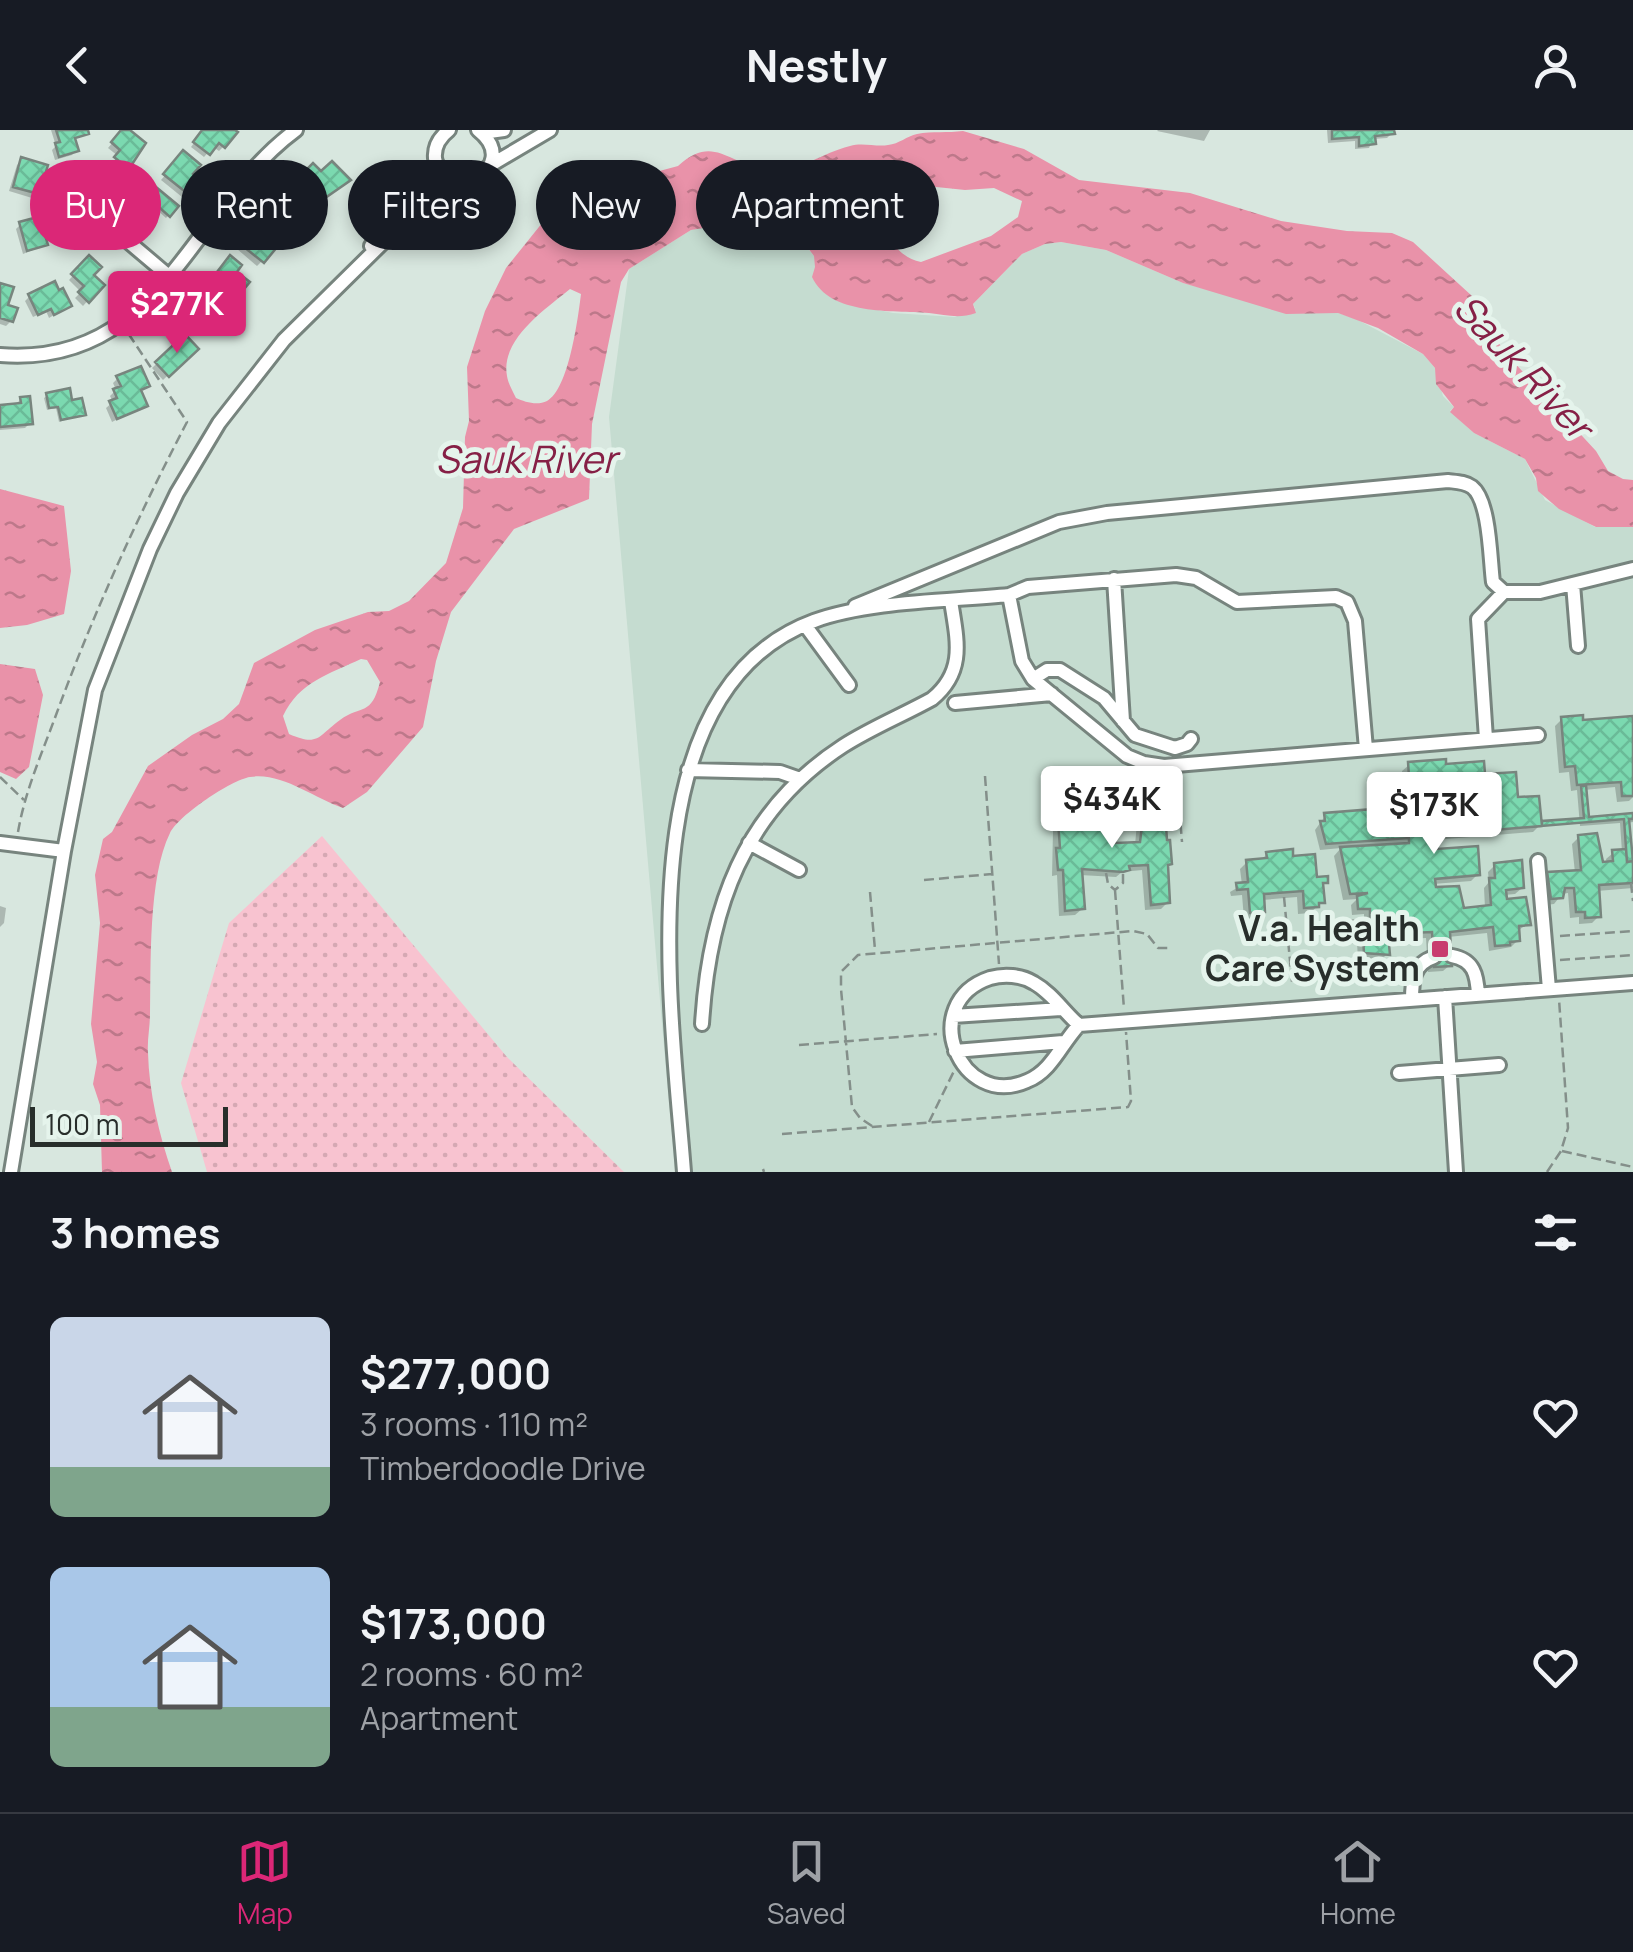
<!DOCTYPE html>
<meta charset="utf-8">
<style>
:root{--surface:#171b24;--page:#20242c;--text:#f1f3f6;--muted:#9ea1a6;--line:#363941;--accent:#db2777}
body{margin:0;font-family:Manrope,sans-serif;background:var(--page);color:var(--text);height:100vh;display:flex;flex-direction:column;font-size:38px;white-space:nowrap}
*{box-sizing:border-box;margin:0}
p{font-size:32px;color:var(--muted)}
.icon{flex:none;width:55px;height:55px;fill:none;stroke:currentColor;stroke-width:2;stroke-linecap:round;stroke-linejoin:round}
.map{position:relative;height:1042px;overflow:hidden}
.sheet{display:flex;flex-direction:column;background:var(--surface);flex:1}
.sheet>*{flex:none}
.banner{position:absolute;left:30px;top:30px;width:1000px;height:90px;display:flex;gap:20px}
.scale{position:absolute;left:30px;bottom:25px;width:198px;box-sizing:border-box;padding-left:10px;border:5px solid #282e2b;border-top:0;font-size:28px;line-height:35px;white-space:nowrap;color:#282e2b;-webkit-text-stroke:8px #e5f4ec;paint-order:stroke}
.price{position:absolute;translate:-50% -85px;padding:0 22px;border-radius:10px;background:#fff;color:#222;font-size:32px;line-height:65px;filter:drop-shadow(0 2px 5px #0008)}
.price::after{content:'';position:absolute;left:50%;top:60px;width:30px;height:22px;margin-left:-15px;background:inherit;clip-path:polygon(0 0,100% 0,50% 100%)}
.price.active{background:var(--accent);color:#fff}
ul{padding:0;list-style:none}
li{display:flex;align-items:center;gap:30px;height:250px;padding:0 50px}
li span{display:grid;place-items:center;flex:none;width:280px;height:200px;border-radius:15px;color:#555}
li>.icon{margin-inline-start:auto}
span .icon{width:120px;height:120px;fill:#fffc;stroke-width:1}
li b{font-size:42px}
h2{display:flex;justify-content:space-between;align-items:center;height:120px;padding:0 50px;font-size:42px}
.tag{padding:0 35px;border-radius:45px;background:var(--surface);box-shadow:0 5px 15px #0003;font-size:35px;line-height:90px}
.tag.active{background:var(--accent);color:#fff}
header{display:flex;justify-content:space-between;align-items:center;height:130px;padding:0 50px;background:var(--surface);font-size:45px;font-weight:700}
.tabs{display:flex;justify-content:space-around;align-items:center;height:140px;border-top:2px solid var(--line);background:var(--surface);font-size:28px;color:var(--muted)}
.tabs a{display:grid;justify-items:center;gap:5px}
.tabs .active{color:var(--accent)}
.map>svg:first-child{display:block}
.built{fill:#c5dcd0}
.grass{fill:url(#grass-dots)}
.water{fill:url(#water-ripples);fill-rule:evenodd}
.shadow{fill:#0003}
.building{fill:url(#building-cross-hatch);stroke:#78857e;stroke-width:2.5}
.lines{fill:none;stroke-linecap:round;stroke-linejoin:round}
.minor-casing{stroke:#77847e;stroke-width:18}
.path{stroke:#848f8a;stroke-width:2.5;stroke-dasharray:10 5;stroke-linecap:butt}
.minor{stroke:#fff;stroke-width:12}
.poi-dot{fill:#c83c6e;stroke:#e5f4ec;stroke-width:4}
.labels{text-anchor:middle;stroke-width:10;stroke-linejoin:round;paint-order:stroke}
.poi-label{font-size:35px;font-weight:bold;fill:#282e2b;stroke:#e5f4ec;text-anchor:end}
.water-label{font-size:38px;font-style:italic;fill:#862046;stroke:#e5f4ec}
</style>
<header><svg class="icon" aria-label="back" viewBox="0 0 24 24"><path d="M15 5l-7 7 7 7"/></svg>Nestly<svg class="icon" aria-label="person" viewBox="0 0 24 24"><circle cx="12" cy="8" r="4"/><path d="M4 21q1-7 8-7t8 7"/></svg></header>
<div class="map">
<svg width="1633" height="1042" viewBox="0 0 1633 1042">
<defs>
<pattern id="grass-dots" width="8" height="8" patternUnits="userSpaceOnUse" patternTransform="scale(2.5)"><rect width="8" height="8" fill="#f8c3d0"/><path d="M2 2h.1M6 6h.1" fill="none" stroke="#d5a8b3" stroke-width="1.8" stroke-linecap="round"/></pattern>
<pattern id="water-ripples" width="26" height="14" patternUnits="userSpaceOnUse" patternTransform="scale(2.5)"><rect width="26" height="14" fill="#e992a9"/><path d="M2 4q2-2 4 0t4 0M15 11q2-2 4 0t4 0" fill="none" stroke="#bd788a"/></pattern>
<pattern id="building-cross-hatch" width="8" height="8" patternUnits="userSpaceOnUse" patternTransform="scale(2.5)"><rect width="8" height="8" fill="#7bd9b0"/><path d="M0 0l8 8M0 8l8-8" fill="none" stroke="#6abb98"/></pattern>
</defs>
<rect width="100%" height="100%" fill="#d8e7df"/>
<path class="built" d="M775,88L791,98L814,126L828,166L843,173L893,183L955,187L975,178L973,174L1022,124L1045,114L1061,112L1106,120L1183,153L1263,175L1338,183L1356,189L1423,224L1435,238L1443,266L1454,277L1450,281L1474,303L1525,329L1545,370L1595,397H1633V1042H675L609,287L629,139L691,100L714,94Z"/>
<path class="grass" d="M322,706L507,927L624,1042H207L181,953L229,793Z"/>
<path class="water" d="M963,1L1024,19L1079,50L1190,63L1281,91L1347,101L1392,103L1413,112L1472,166L1484,194L1511,229L1596,321L1608,341L1623,349L1633,350V397H1596L1559,379L1538,361L1536,348L1525,329L1474,303L1450,282L1454,277L1436,254L1435,238L1423,224L1378,198L1338,183L1286,184L1183,153L1106,120L1061,112L1045,114L1022,124L973,174L976,183C959,189 946,185 929,183C892,180 830,186 812,147L815,137L814,126L798,105L775,88H764L691,100L629,139L621,152L592,294L589,369L514,399L451,482L436,531L423,597L367,662L343,678C313,668 282,642 250,647C231,650 179,685 170,703C148,747 151,835 150,885C150,897 147,910 148,923C149,962 159,1005 172,1042H102L100,975L93,954L97,932L91,894L100,793L95,745L103,709L112,702L148,636L192,605L223,589L239,574L254,533L315,500L368,482L389,481L409,471L446,433L463,378L465,307L469,291L467,237L485,181L506,138L563,67L678,36C715,2 729,37 769,39C806,40 819,24 850,16C862,12 876,17 888,15C899,14 907,6 917,4C932,1 948,3 963,1ZM898,53L965,60L994,58L1022,71L1018,87L991,106L921,132C888,125 877,86 877,56ZM570,159L581,164C578,188 569,259 547,271C537,276 525,272 516,268C513,262 508,253 507,246C500,209 547,178 570,159ZM361,529L367,530L380,552C371,587 362,574 340,590C318,606 319,617 289,604L283,586C299,552 329,544 361,529Z
M0,359L64,376L71,441L64,484L27,495L0,498Z
M0,534L35,539L43,565L29,637L16,649L0,642Z"/>
<path class="shadow" d="M51,0H85L86,3L73,10L76,20L72,25L55,30L52,20L56,16Z
M123,0H126L127,37L123,42L112,33L118,26L108,18Z
M204,0H230L223,17L219,21L213,17L204,27L191,17Z
M1210,0L1204,11L1157,1L1158,0Z
M1327,0H1392V3L1387,8L1373,9L1369,18L1355,19V11L1328,13Z
M184,24L189,44L196,50L182,67L161,50Z
M22,30L37,63L32,68L9,61L17,35Z
M313,37L343,54L319,71L299,51Z
M286,58L307,76L288,98L275,87L283,77L276,71Z
M156,61L176,77L166,88L156,79L146,91L137,84Z
M20,95L50,99L42,104L45,115L23,124L16,99Z
M250,103L257,109L262,131L257,136L237,119Z
M89,129L91,146L102,155L83,176L75,168L81,162L69,150Z
M230,129L233,142L246,152L230,172L219,164L227,154L216,146Z
M0,156L11,191L6,196L0,194Z
M30,166L69,176L49,188L46,181L33,187L25,171Z
M201,166L221,182L202,205L189,194L196,186L189,180Z
M185,207L195,219L163,250L152,238Z
M118,248L147,256L139,261L145,275L112,292L106,278L113,272L110,266L116,260L113,253Z
M47,266L70,273L83,284L59,292L56,278L47,280L44,268Z
M21,269L30,293L25,298L0,300V278L16,274Z
M1562,589L1581,593L1633,589V667L1629,671L1617,672L1615,657L1584,660L1587,689L1633,683V692L1627,693L1633,758L1597,761L1599,786L1592,793L1579,794V787L1570,788L1568,763L1562,764L1554,774L1545,775L1542,751L1548,745L1575,743L1572,714L1579,707L1601,735L1607,734L1606,729L1613,723L1622,722L1620,693L1580,696L1577,660L1571,661L1569,642L1559,643L1555,596Z
M1409,635L1483,647L1516,670L1540,695L1533,702L1434,710L1435,721L1478,744L1471,751L1433,754L1434,760L1462,780L1485,778L1484,758L1489,752L1488,742L1495,735L1522,758L1515,764L1504,765L1505,771L1528,794L1517,801L1518,810L1511,817L1489,821L1487,803L1448,807L1450,835L1443,841L1428,842L1426,808L1386,810L1387,824L1380,831L1358,829L1357,813L1346,814L1345,800L1351,794L1364,793V784L1352,785L1351,775L1357,769L1343,770L1334,726L1341,718L1320,720L1315,700L1326,685L1405,679L1402,641Z
M1139,677L1165,737L1168,772L1161,779L1145,780L1142,740L1122,742L1116,747L1080,745L1082,779L1075,785L1059,786L1057,745L1052,746L1053,701L1059,690L1066,683L1107,699L1113,715H1135L1137,693L1133,694L1132,684Z
M1267,724L1291,728L1314,750L1326,752L1321,757L1322,772L1310,783L1298,784L1297,767L1262,770L1263,781L1256,788L1244,789L1242,765L1231,766L1230,762L1242,755L1240,739L1247,732L1260,731Z
M0,776L6,778L4,793L0,797Z"/>
<path class="building" d="M56,0H88L89,4L75,8L79,21L59,27L55,13L60,12Z
M121,0H130L146,13L129,39L114,27L120,20L111,12Z
M202,0H235L238,2L225,18L219,13L210,25L193,12Z
M1332,0H1394L1395,4L1375,6L1376,14L1359,16V7L1332,9Z
M183,20L201,35L193,44L200,50L188,64L163,44Z
M21,27L48,35L39,64L13,57Z
M332,31L351,50L325,68L302,44L313,33L321,41Z
M286,55L311,75L292,97L276,83L284,73L276,67Z
M156,57L179,76L170,87L160,78L150,90L137,80Z
M49,84L53,99L44,102L48,115L27,121L19,92Z
M264,97L282,111L264,133L239,113L250,100L257,106Z
M89,125L102,137L94,145L105,155L89,173L78,162L84,156L71,144Z
M230,125L242,135L237,142L250,152L234,171L220,160L227,150L217,142Z
M55,151L59,160L63,158L72,176L54,185L51,179L38,185L28,164Z
M0,153L14,157L8,175L18,178L13,192L0,188Z
M201,163L225,182L207,204L190,190L197,182L189,177Z
M185,204L199,219L169,247L155,232Z
M141,236L150,256L141,260L148,276L117,289L109,271L117,268L113,259L121,256L116,246Z
M70,258L72,270L82,268L86,285L61,290L58,277L49,278L46,263Z
M30,266L33,294L0,297V275L21,273L20,267Z
M1583,585V590L1633,586V666H1622L1621,652L1577,655L1575,636L1565,637L1561,587Z
M1446,629V634L1484,631L1485,644L1516,642L1518,667L1539,666L1542,696L1436,705L1437,719L1478,716L1480,745L1435,749L1436,757L1459,756L1464,778L1491,775L1489,748H1495L1494,733L1522,730L1524,758L1506,760L1507,769L1526,767L1531,795L1519,796L1520,811L1510,812V815L1495,816L1493,797L1450,802L1452,836L1434,837L1432,802L1388,804L1390,825L1364,823L1363,808L1352,809L1350,791L1370,790V779H1358L1357,766L1368,763L1350,764L1340,717L1409,713V708L1326,714L1320,691H1325L1324,683L1411,676L1408,632Z
M1586,655L1589,687L1633,683V689H1629L1633,731L1627,732L1624,689L1542,696V691L1584,688L1581,656Z
M1157,673L1158,682H1165L1167,710H1170L1172,734L1168,735L1170,773L1151,775L1148,735L1129,736L1130,740L1123,742L1082,739L1085,779L1065,781L1063,740H1058L1056,718H1060L1058,691H1065L1064,681L1108,676L1109,696H1114L1115,713L1140,712L1143,688H1139L1138,674Z
M1597,703L1603,732L1613,731L1612,720L1626,719L1627,732L1633,731V753L1599,755L1601,787L1585,788V782H1576L1574,758H1565L1563,768L1551,769L1547,742L1581,740L1578,705Z
M1293,719V726L1315,724L1317,747L1328,746V753H1323L1325,773H1319V777L1304,778L1303,761L1264,764L1265,782L1250,783L1248,759L1237,760L1236,753L1248,752L1246,730L1267,728L1266,722Z"/>
<g class="lines">
<defs>
<path id="minor" d="M449,0C440,7 434,16 435,28C442,80 526,38 478,0
M482,3L504,0
M489,36L550,0
M94,71L111,97L170,147
M371,116L437,34
M0,225C162,238 191,77 296,0
M1114,449L1123,591
M1573,454L1578,516
M1009,465L1022,531L1033,549L1127,626L1144,633L1164,636L1538,605
M855,476L1059,392L1107,383L1448,351C1457,352 1465,352 1472,357C1490,371 1490,430 1493,452L1504,462H1540L1633,439
M805,495L849,555
M1033,549L1047,540H1060L1104,568L1135,605L1175,618L1187,614L1191,609
M955,573L1052,564
M1486,609L1478,489L1504,462
M688,640L780,642L800,649
M0,713L64,721
M749,713L799,740
M1538,731L1549,859
M1452,826C1474,830 1477,845 1478,865
M1445,867L1456,1042
M1412,870C1412,850 1413,834 1434,827
M953,886L1061,879
M702,894C709,779 743,681 843,616C871,598 903,585 932,569C966,541 957,510 951,471
M1079,895C1064,882 1052,863 1034,853C1021,845 1004,844 990,848C916,873 960,981 1027,951C1052,941 1061,914 1079,895L1633,853
M955,921L1063,912
M1399,943L1499,935
M11,1042L64,721L95,560L150,419L177,363L219,293L284,210L427,69L466,52
M684,1042C672,883 622,562 814,491C868,471 950,471 1009,465L1028,457L1176,445L1196,448L1237,472L1336,467L1347,472L1355,491L1366,619"/>
</defs>
<use href="#minor" class="minor-casing"/>
<path class="path" d="M985,646L999,834
M0,647L24,670
M1177,649L1182,712
M1131,651L1135,695H1143
M1107,653L1111,696
M1072,654L1150,648
M1076,655L1078,680
M18,702C25,661 42,623 56,585C93,484 137,388 187,292L128,203
M1106,743L1108,754L1115,760L1123,753V742
M924,750L992,744
M1631,753L1633,771
M1115,760L1124,879
M870,762L875,820
M1284,767L1292,852
M1560,806L1633,801
M1560,830L1633,825
M799,915L937,904
M929,992L954,941
M872,996L860,988L852,977L841,859V842L858,825L1133,801L1147,804L1158,818H1169
M782,1004L1128,977L1131,971L1126,902
M1562,1021L1633,1037
M763,1039L764,1042
M1547,1042L1561,1021L1568,998L1559,869"/>
<use href="#minor" class="minor"/>
</g>
<rect class="poi-dot" x="1430" y="809" width="20" height="20" rx="5"/>
<g class="labels">
<g class="poi-label">
<text x="1420" y="811">V.a. Health<tspan x="1420" dy="40">Care System</tspan></text>
</g>
<g class="water-label">
<text transform="translate(1523 237) rotate(47)" y="13">Sauk River</text>
<text x="526" y="343">Sauk River</text>
</g>
</g>
</svg>
<div class="scale">100 m</div>
<b class="price active" style="left:177px;top:226px">$277K</b>
<b class="price" style="left:1112px;top:721px">$434K</b>
<b class="price" style="left:1434px;top:727px">$173K</b>
<div class="banner">
<a class="tag active">Buy</a>
<a class="tag">Rent</a>
<a class="tag">Filters</a>
<a class="tag">New</a>
<a class="tag">Apartment</a>
</div>
</div>
<section class="sheet">
<h2>3 homes<svg class="icon" aria-label="filters" viewBox="0 0 24 24"><path d="M4 7h16M4 17h16"/><circle cx="9" cy="7" r="2"/><circle cx="15" cy="17" r="2"/></svg></h2>
<ul>
<li><span style="background:linear-gradient(#c9d6e8 75%,#7fa58c 0)"><svg class="icon" aria-label="home" viewBox="0 0 24 24"><path d="M3 11l9-7 9 7M6 9v11h12V9"/></svg></span><div><b>$277,000</b><p>3 rooms · 110 m²</p><p>Timberdoodle Drive</p></div><svg class="icon" aria-label="heart" viewBox="0 0 24 24"><path d="M12 20l-8-8c-3-5 5-10 8-4 3-6 11-1 8 4z"/></svg></li>
<li><span style="background:linear-gradient(#a9c7e8 70%,#7fa58c 0)"><svg class="icon" aria-label="home" viewBox="0 0 24 24"><path d="M3 11l9-7 9 7M6 9v11h12V9"/></svg></span><div><b>$173,000</b><p>2 rooms · 60 m²</p><p>Apartment</p></div><svg class="icon" aria-label="heart" viewBox="0 0 24 24"><path d="M12 20l-8-8c-3-5 5-10 8-4 3-6 11-1 8 4z"/></svg></li>
</ul>
</section>
<nav class="tabs">
<a class="active"><svg class="icon" aria-label="map" viewBox="0 0 24 24"><path d="M3 6l6-2 6 2 6-2v14l-6 2-6-2-6 2zM9 4v14M15 6v14"/></svg>Map</a>
<a><svg class="icon" aria-label="saved" viewBox="0 0 24 24"><path d="M7 4h10v16l-5-4-5 4z"/></svg>Saved</a>
<a><svg class="icon" aria-label="home" viewBox="0 0 24 24"><path d="M3 11l9-7 9 7M6 9v11h12V9"/></svg>Home</a>
</nav>
